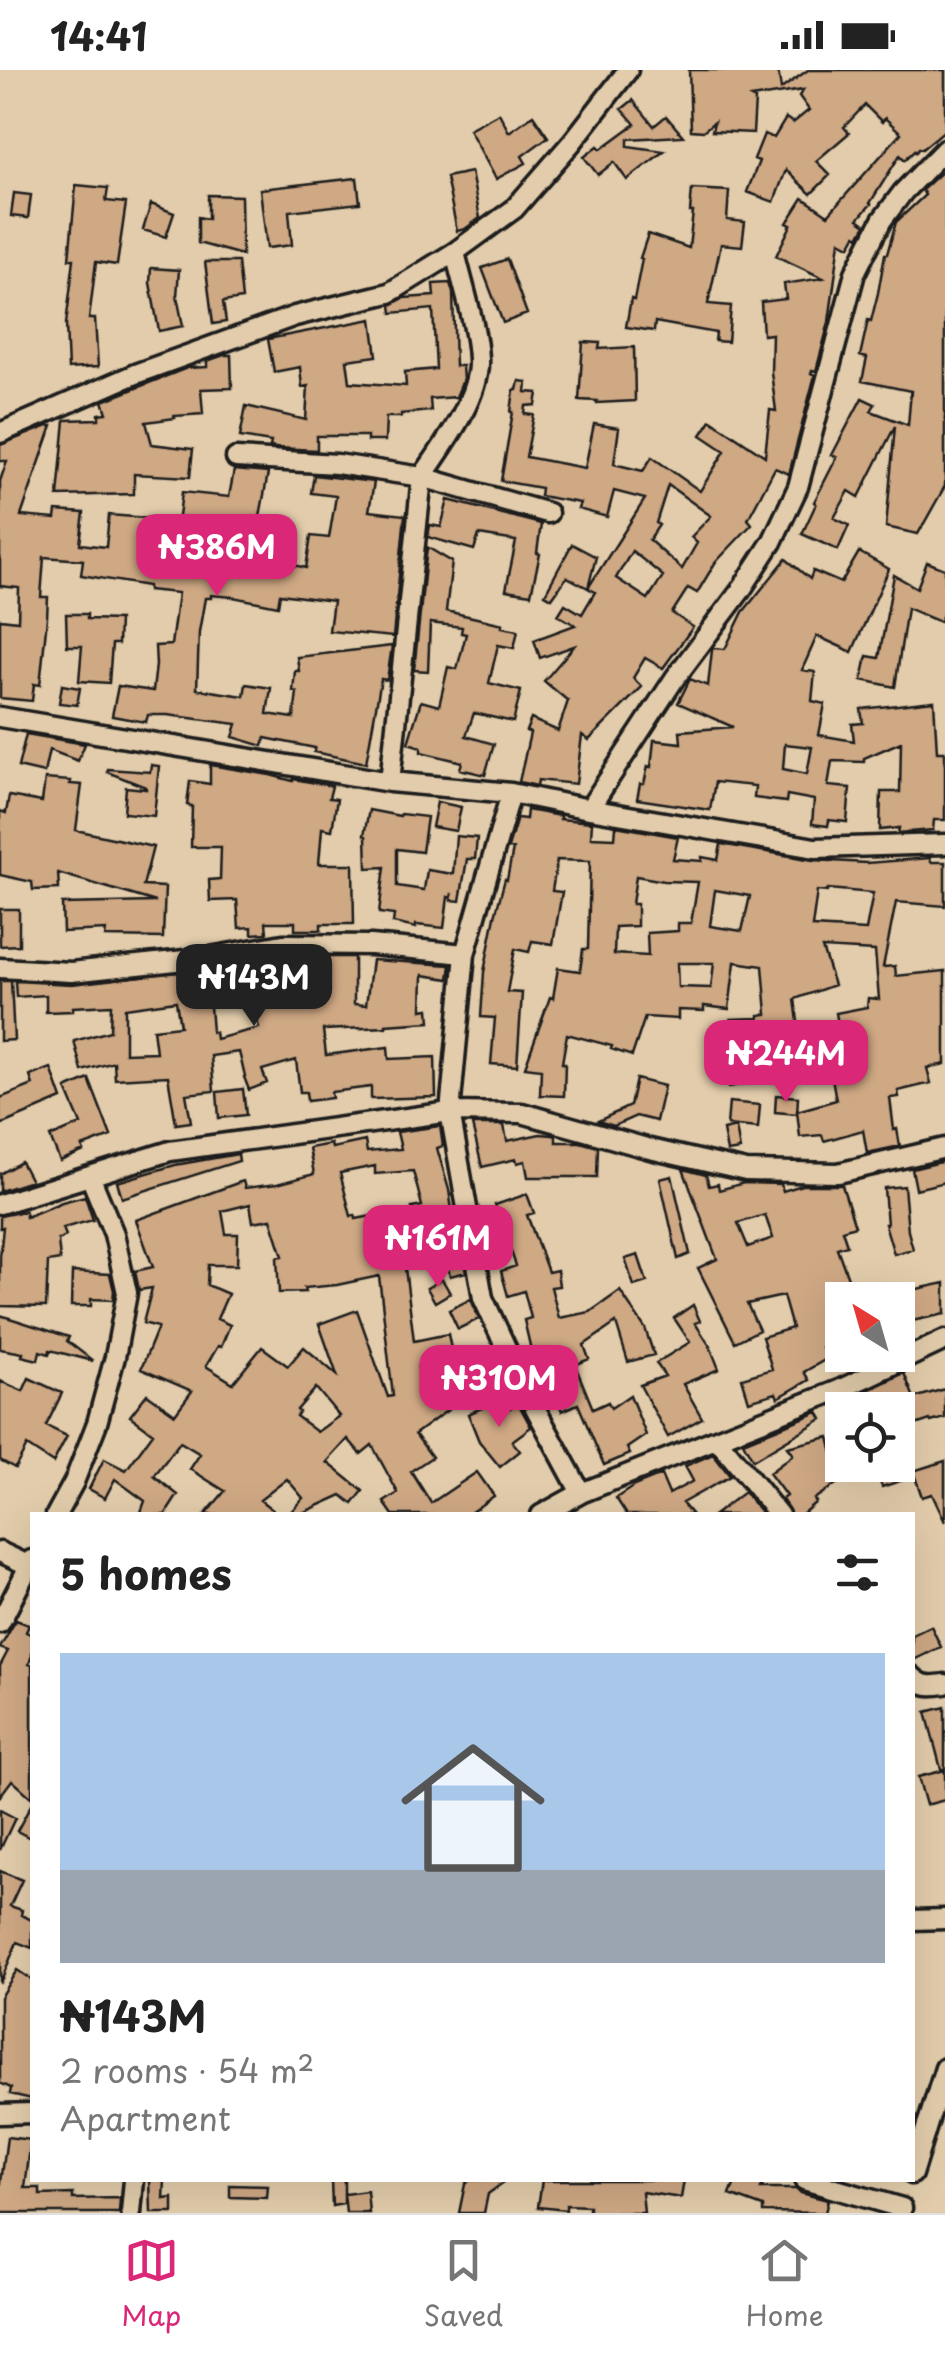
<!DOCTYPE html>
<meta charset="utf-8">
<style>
:root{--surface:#fff;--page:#f6f6f6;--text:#222;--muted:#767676;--line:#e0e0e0;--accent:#db2777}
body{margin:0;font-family:"Playpen Sans",sans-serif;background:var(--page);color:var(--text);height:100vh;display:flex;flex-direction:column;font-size:38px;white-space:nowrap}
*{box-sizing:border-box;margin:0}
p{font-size:32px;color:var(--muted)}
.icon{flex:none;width:55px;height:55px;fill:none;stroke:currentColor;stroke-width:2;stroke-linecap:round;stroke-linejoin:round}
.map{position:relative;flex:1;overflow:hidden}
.details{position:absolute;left:30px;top:1442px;width:885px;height:670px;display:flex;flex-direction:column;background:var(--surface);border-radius:0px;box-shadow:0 10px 40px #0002}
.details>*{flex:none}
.needle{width:65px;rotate:323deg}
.tools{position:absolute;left:825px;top:1212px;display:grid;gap:20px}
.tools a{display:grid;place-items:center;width:90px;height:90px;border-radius:0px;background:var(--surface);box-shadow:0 10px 40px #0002;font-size:50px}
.price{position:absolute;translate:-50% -85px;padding:0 22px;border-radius:20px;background:var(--accent);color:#fff;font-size:32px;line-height:65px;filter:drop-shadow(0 2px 5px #0008)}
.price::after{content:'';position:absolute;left:50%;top:60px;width:30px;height:22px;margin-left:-15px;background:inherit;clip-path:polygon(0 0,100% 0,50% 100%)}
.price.current{background:#222;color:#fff}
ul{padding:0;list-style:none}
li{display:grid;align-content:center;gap:20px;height:530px;padding:0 30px}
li+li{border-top:2px solid var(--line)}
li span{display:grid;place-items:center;height:310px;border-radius:0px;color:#555}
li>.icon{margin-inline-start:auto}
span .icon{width:180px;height:180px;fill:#fffc;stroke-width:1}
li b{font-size:42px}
h2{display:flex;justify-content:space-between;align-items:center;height:120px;padding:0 30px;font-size:42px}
.status{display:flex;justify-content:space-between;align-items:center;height:70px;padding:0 50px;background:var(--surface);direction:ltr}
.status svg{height:28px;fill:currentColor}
.dock{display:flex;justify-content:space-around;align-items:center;height:140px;border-top:2px solid var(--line);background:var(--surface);font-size:28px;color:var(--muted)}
.dock a{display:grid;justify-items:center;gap:5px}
.dock .current{color:var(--accent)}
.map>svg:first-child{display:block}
.building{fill:#cfa884;stroke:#1c1c1c;stroke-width:2.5;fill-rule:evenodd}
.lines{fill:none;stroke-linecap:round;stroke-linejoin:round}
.minor-casing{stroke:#1c1c1c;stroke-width:25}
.minor{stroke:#e2ccab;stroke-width:18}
</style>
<div class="status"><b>14:41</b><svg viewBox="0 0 49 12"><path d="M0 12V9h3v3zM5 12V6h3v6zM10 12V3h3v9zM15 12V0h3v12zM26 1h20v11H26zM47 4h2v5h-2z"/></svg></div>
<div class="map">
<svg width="945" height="2143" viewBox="0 0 945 2143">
<rect width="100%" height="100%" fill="#e2ccab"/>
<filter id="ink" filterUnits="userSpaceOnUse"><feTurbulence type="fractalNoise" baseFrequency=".01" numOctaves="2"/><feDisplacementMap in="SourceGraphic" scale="20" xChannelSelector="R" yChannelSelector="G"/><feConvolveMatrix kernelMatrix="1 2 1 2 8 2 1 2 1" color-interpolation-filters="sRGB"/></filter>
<g filter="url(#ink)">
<path class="building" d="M689,0H778L781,19L808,0H945V60L922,79L919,78L916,82L915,80L905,90L900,85L870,133L871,134L858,149L866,155L859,167L856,165L850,176L840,171L829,252L816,301L812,300L811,303L815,305L789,404L775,398L748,449L752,454L715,493L697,523L688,518L672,543L693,557L663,598L645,588L633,608L642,617L589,670L582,665L576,714L538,710L537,716L519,712L530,663L526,661L531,649L558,661L568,631L544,611L574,576L540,588L534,570L575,555L558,545L565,534L582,544L595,522L588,518L645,429L614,421L607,447L578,439L580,433L540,426L541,418L501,411L513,342H511L514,320H517L519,311L527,312L526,322L538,323L536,335L526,336L525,344L534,345L526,387L585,398L594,354L619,358L614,394L643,401L652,387L700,421L725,381L701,365L711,350L765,386L770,340L776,341L771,302L772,264L763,265L761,232L786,229L784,214L823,208L776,186L791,155L787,153L803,128L828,145L901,63L885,48L882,52L865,35L844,57L849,63L816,91L830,105L811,124L786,100L774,132L747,122L759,91L754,89L764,64L774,68L786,48L793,53L809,40L799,26L803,20L751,28L755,30L753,63L712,61L714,52L703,61L691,60ZM668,415L711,446L691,467L697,473L682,499L649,470L659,455L656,453ZM632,481L663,506L648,529L616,508Z
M633,30L654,56L666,46L683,66L628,69V76L664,81L627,110L614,92L598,105L584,87L598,76L601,79L635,54L622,39Z
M499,43L509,62L533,45L548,67L522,86L526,93L496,109L469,59Z
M945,99V416L918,464L886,457L895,356L859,427L849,421L834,448L849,455L838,480L802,464L816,434L814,432L837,387L832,385L862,328L875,334L871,341L908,355L911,321L862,311L867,288L860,286L868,250L871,251L878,223L885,184H887L896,152L925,125L922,120Z
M471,102L480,148L465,159L457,161L446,107Z
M357,108L360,133L289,141L292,175L267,178L260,119Z
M76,115L108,118L106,131L126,133L117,195L96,192L89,249H95L98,297L68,299L66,254L74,189H69Z
M692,119L729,121L727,150L745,152L742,176L721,174L708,234L731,236L728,272L715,271L716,263L655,252L654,261L626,257L631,229L634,230L642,189L640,188L648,164L689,178L693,142H690Z
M14,123L31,125L28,148L11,146Z
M208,125L241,126L242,185L198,173V147L208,149Z
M151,134L174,143L166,167L143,160Z
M507,189L527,244L503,253L482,198Z
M205,192H238L242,229L223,232L226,252L213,254Z
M151,198L179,200L177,226L183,256L159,261L150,213Z
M450,213L453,223L455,296H462L463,310L456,327L430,329L431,341L401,344V347H386L385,371H367V366H317V380L276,378L270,377L271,372L240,367L246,336L306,350L308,316L302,317L300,297L274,302L268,269L372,249L377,286L347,290L350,312L406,316L405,302L436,299L433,239L392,243L391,235L404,228L434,226L433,214Z
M583,272L600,273L599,279L634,277L635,331L597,333V331L579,330Z
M224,285H231L232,318L201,319L203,344L174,346L175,348L146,352L152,374L193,379L190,407L134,404V424L58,426L65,350L99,349V344L107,343L103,331L187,298L207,297V291Z
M48,356H52L21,446L55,449L56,441L84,443L80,474L106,477L109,445L147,448L146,459L177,462L182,422L229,427L234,400L268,403L259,452L284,458L275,490L306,498L311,466L329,468L336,426L311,423L314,405L374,412L369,441L405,445L393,567L329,561L333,531L280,524L278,536L233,527L211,525V528H205L199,562L197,619L244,626L246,614L271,618L267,644L294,648L297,622L293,621L295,601H299L297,587L392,576L387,610L381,609L366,693L314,682L315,678L265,668L263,676L233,667L237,654L167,645H148L146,652L112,646L118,616L153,621L156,595L155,576L171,575L178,523L148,520V516L81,505L83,490L44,487L41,527H48L47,548L40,615L34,614L32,631L0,628V549L18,551L19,518L0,516V411L7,391H0V375Z
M448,430L541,454L537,483L540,484L531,524L506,520L516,471L479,465L474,480L428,467L430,455L441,457Z
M572,474L596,487L588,518L567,507L552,528L545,524Z
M427,477L452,492L446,541L503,554L502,557L518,560L514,578L498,575L489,613L521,621L513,652L474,643L466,666L494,674L485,705L460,699L462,692L421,682V677L408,673L421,631L439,636L448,597L457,599L466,564L461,563L462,557L430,553L428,601L414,600Z
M859,482L889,499L852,582L817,566L802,600L815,602L812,631L825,634L819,665L854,671L852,654L863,653L861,639L934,631L937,682H945V750H934L933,760L898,763L899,758L880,760L881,722H900L901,672L864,688V692L832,691L828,716L850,718L847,752L829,750L828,756L812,754L814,730L787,725L786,732L754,728L755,716L715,712L710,740L637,729L640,714H644L648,696L651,697L654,670L681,673L680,661L733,657L678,633L690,609L708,616L712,580L713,578L725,579L743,542L786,489L810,509L813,501L841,513ZM785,674L812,677L807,704L783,699Z
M927,492L945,499V539L940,552L907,538L895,617L862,610L867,586L879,588L894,505L917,518Z
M66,544H87V549L119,550L118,574H112L109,613L79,611L82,576H67Z
M62,615L80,618L77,635L59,633Z
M26,664L85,674L78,691L49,680L44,703L18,697Z
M151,695L159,696L154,746L124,743L126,717L146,719V717L107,702L108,699L150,702Z
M210,695L270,705L293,711L294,709L332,716L329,728L337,729L332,760L322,758L319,794H353L354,854H321V860H295V852H266L267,863L252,864V857L239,858L237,830L210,831L209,810L220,809L221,777H191L192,736L187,735L190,711L210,714Z
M45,709L71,711L70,714L82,715L76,760L153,777L143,816L165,817L163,868L105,867L106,860L63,862L62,834L156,832L58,803L59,819L33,820L32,812L0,805V741L6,743L9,726L42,732Z
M437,732L461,737L456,761L432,757Z
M369,740L400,746L401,744L427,747L422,782L397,779V816L424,820L427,800L453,804L456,766L477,768L475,789H467L460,831L451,830L452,823L451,828L448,827L444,858L416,855V858L393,853L394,845L379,843L385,797L367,798L366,766L364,765Z
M527,740L560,746V749L592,752L591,767L615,768L616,756L678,767L673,789L702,791V787L718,790L721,774L813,790L867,793L930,788L931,792H945V836L896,832L883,897L895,896L896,906L945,901V994L927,998L931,1013L898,1021L899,1027L890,1028L894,1060L897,1059L900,1076L867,1083L863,1060L824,1071L822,1065L800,1067L797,1041L836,1030L829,991L844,988L836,943L867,937L868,928L879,929L875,881L822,878L834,915L795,929L800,967L794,968L800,1004L729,1017L732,982L731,949L759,948V945L767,944L763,896L735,892L729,939L704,936V941L678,940V949L645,947L632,986L611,979L612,976L567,964L562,993H565L564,1026L540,1025L541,999L525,997L550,927L553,928L558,898L580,901L583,879H588L590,791L557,790L552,821L562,822L553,874L532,871L529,882L515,879L507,922L522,923L517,996L491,994L495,948L481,947L484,902L495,846L505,809L507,810L513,779L508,778L517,748L526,749ZM636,806L664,811L698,812L691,853H678V861L647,863L648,886L614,884L615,857L637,856V834H632ZM828,819L873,823L866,860L812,857L817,821L827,822ZM715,820L750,826L742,861L710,856ZM677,893H714L711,918L678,917Z
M0,839H19V875L0,876Z
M303,887H354V934L366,935L372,890L451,895L449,909L423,905L422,940L429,939L430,952L386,955V957L323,960L326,985L388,977L389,989L435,987L436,1027L371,1029V1017L331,1022L332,1028L307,1031L306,1022H300L296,990L262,1000L267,1013L249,1020L244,1007L245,1006L239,982L211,986L214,1021L186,1024L191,1052L176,1054L168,1006L115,1009L114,992L82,1001L74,971L110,961L111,935L73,937V941L46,942V925L16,927L15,911L72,914L229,896L232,919L209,923L212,962H215L216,969L259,958L250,917L271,912L276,936L306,930ZM176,931L180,956L153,959L156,982L125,983V938Z
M0,911H11L14,970L0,971Z
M51,998L62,1029L0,1055V1028L33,1015L30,1006Z
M89,1009L111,1066L82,1077L84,1081L60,1091L50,1067L81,1054L66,1019Z
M636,1009L664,1016L656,1051L636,1046L614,1056L598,1051L630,1036Z
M243,1019L246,1045L219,1048L217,1022Z
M776,1025L798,1027L797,1044L775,1042Z
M729,1032L760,1035L758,1058L727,1055Z
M472,1055H504L507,1071L540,1064L553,1065L556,1066V1072H580L598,1077L597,1107H528L525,1091L517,1093L516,1089L482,1097Z
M440,1056L443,1076L437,1078L449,1120L455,1160H458L466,1202L450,1206L442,1175L429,1180L412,1138L422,1136L413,1101L375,1104V1096L340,1103L351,1146L355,1145L356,1149L398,1141L414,1271L448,1264L453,1289L418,1297L434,1323L439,1319L452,1337L415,1364L432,1387L411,1401L431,1433L477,1402L494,1426L467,1445H393L384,1432L398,1423L372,1375L361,1384L348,1369L327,1392L363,1421L353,1434L342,1425L298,1445H288L303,1428L287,1409L260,1430L279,1445H205L225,1421L190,1399L200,1384L180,1372L154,1406L178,1425L165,1445H140L145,1431L115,1409L105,1428L89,1419L104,1389L126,1400L153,1363L130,1346L147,1324L175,1344L192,1321L141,1299L158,1257L143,1253L152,1218L139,1220L135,1201L153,1197L136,1150L243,1111L245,1118L277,1114L314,1104L309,1078L331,1074L332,1078L365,1071L367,1082L401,1079L397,1062ZM250,1134L253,1152L271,1149L283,1186L277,1187L279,1223L305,1222L304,1218L337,1215L379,1206L393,1326L388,1327L357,1240L319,1254L337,1305L304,1277L288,1296L262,1277L233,1313L206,1296L218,1276L221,1277L230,1255L217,1249L228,1224L207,1215L208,1195H237L238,1164H226L222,1141ZM316,1318L339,1346L317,1362L296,1346L299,1342L297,1340Z
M736,1057L740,1080L727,1082L723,1060Z
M238,1084L239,1091L122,1128L117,1112L175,1095Z
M945,1091V1112L916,1119L912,1099Z
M21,1092L31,1111L0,1121V1104Z
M683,1099L706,1105L709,1116L718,1114L719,1120L744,1113L781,1114L783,1121L802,1115H842L855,1156L842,1160L847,1175L837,1178L856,1230H842V1270L822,1278L828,1288L804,1302L809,1310L778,1328L776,1323L749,1331L742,1308L772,1299L762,1267L792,1258L783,1226L747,1234L759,1260L735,1272L698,1198L717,1189ZM765,1145L773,1168L748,1177L738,1153Z
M672,1106L690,1184L678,1189L660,1109Z
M904,1116L908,1161L913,1179L894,1184L885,1154H887L884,1118Z
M527,1124L534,1143L527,1145L548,1202L557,1200L559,1216L551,1217L559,1248L590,1242L620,1221L645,1258L654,1285L628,1292L616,1253L584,1275L589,1289L575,1295L593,1339L608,1332L611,1338L630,1325L646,1365L627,1378L630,1384L604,1395L578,1334L562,1341L535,1279L531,1280L524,1250L531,1248L524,1221L508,1226L501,1201L516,1196L495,1135Z
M85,1126L93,1150L63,1158L66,1166L58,1170L60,1190L48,1192L46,1237L0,1236V1187L3,1157L0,1158V1146L25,1141L26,1147L62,1132Z
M638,1185L647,1212L634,1216L625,1189Z
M72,1202L110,1204L114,1221L113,1230L91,1229V1236H71Z
M442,1209L450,1223L435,1232L427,1218Z
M945,1213V1244L912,1251L913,1254L898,1259V1223Z
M471,1229L479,1249L458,1259L449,1240Z
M693,1235L700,1251L695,1253L710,1276L719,1299L683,1314L702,1348L668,1367L640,1315L665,1306L656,1293L690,1272L674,1248Z
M0,1245L69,1267L67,1271L93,1291L50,1280L49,1284L40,1281L38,1290L22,1286L23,1283L0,1279Z
M904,1303L914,1328L945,1319V1348L931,1352L930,1350L898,1361V1340H886L883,1333L870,1340H860L853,1327Z
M29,1308L62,1323L46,1356L67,1366L53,1393L27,1376L15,1398L0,1390V1311L23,1321Z
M495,1332L500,1344L518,1333L531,1357L512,1371L520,1381L500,1397L479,1371L468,1344Z
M818,1342L822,1349L753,1390L743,1372Z
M829,1367L835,1392L842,1389V1395H897L903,1410L882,1417L874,1397L845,1408L814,1429L816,1432L801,1445H791L782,1429L786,1426L769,1403L793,1385L787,1377Z
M713,1384L730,1406L682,1433L692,1445H627L616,1428L634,1416L661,1405L669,1424L693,1411L685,1396Z
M945,1391V1452L932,1424L922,1427L913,1401Z
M744,1422L763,1445H714L735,1429Z
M16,1550L29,1555L26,1562L32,1565V1585L29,1594L32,1595V1728L12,1710L0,1726V1596L8,1581L0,1578Z
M931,1556L941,1577L912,1591V1565Z
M945,1637V1699H941L926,1642Z
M945,1700V1730L926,1735L918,1707Z
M32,1733V1769L17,1761Z
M0,1740L15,1748L0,1780Z
M0,1801L22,1810L10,1836L22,1840L21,1845L32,1850V1878L17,1872L0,1913Z
M17,1900L32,1910V2029L10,2024L11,2018L0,2013V1927Z
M7,2067L31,2070L25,2118H40V2125L73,2124V2129L120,2128L119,2143H0V2120Z
M150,2110H165L164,2129L173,2128V2143H151Z
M331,2110H344V2134L332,2136Z
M469,2110H507L488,2124L484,2143H459L465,2114Z
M542,2110H684L681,2128L642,2122L644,2143H589V2136L566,2135V2140L538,2137Z
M736,2110H765L761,2119H796L800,2123L828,2130L825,2143L763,2142V2137L730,2125Z
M230,2115L268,2116L267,2128L230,2127Z
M367,2121L369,2143H346L344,2124Z"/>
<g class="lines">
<defs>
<path id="minor" d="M0,363L135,304L295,246L389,223L455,182L514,139L573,71L628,0
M236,388L337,394L422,407L548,443
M0,647L390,712L511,723L589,739L815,778L945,774
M390,712L422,407C443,376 480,327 478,289C477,258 462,213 455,182
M511,723L465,884L450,1042L483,1228L526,1321L581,1423
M589,739L675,608L741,520L772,472L798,417L855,203L882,150L903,122L945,79
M0,898L71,902L204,888L283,874L371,875L465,884
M0,1134L170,1081L450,1042L522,1043L650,1079L746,1101L838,1103L945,1078
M718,1370L779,1445
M56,1445L74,1412L97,1353L115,1287L127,1223L114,1164L90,1106
M541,1445L581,1423L841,1319L945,1270
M0,1482L32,1497
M0,1553L32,1490
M912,1606C923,1617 931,1616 945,1614
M912,1850L945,1849
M0,2044L32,2043
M912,2104L945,1998
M804,2110L902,2138
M131,2143L134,2110"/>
</defs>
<use href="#minor" class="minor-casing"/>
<use href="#minor" class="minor"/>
</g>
</g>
</svg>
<div class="tools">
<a><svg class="needle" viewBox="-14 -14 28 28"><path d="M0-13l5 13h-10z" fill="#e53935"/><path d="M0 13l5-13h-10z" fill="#767676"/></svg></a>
<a><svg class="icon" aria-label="locate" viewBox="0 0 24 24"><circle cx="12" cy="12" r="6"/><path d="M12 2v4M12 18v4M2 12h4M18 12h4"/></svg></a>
</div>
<b class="price" style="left:217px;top:529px">₦386M</b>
<b class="price current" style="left:254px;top:959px">₦143M</b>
<b class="price" style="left:786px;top:1035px">₦244M</b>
<b class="price" style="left:438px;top:1220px">₦161M</b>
<b class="price" style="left:499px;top:1360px">₦310M</b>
<section class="details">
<h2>5 homes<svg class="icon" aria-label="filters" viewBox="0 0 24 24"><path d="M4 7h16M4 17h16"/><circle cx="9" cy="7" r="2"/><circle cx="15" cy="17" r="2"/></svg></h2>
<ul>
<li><span style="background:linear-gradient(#a9c7e8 70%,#9aa5b1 0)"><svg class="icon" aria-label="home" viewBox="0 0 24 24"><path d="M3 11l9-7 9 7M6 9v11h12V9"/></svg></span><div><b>₦143M</b><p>2 rooms · 54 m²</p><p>Apartment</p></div></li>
</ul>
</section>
</div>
<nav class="dock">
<a class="current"><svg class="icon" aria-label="map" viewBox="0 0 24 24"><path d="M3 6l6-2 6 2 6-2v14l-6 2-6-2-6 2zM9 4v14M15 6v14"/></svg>Map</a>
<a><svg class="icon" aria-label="saved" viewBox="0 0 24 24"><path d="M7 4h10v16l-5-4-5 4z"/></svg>Saved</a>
<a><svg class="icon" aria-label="home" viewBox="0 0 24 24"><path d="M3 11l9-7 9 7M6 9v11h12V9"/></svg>Home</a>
</nav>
